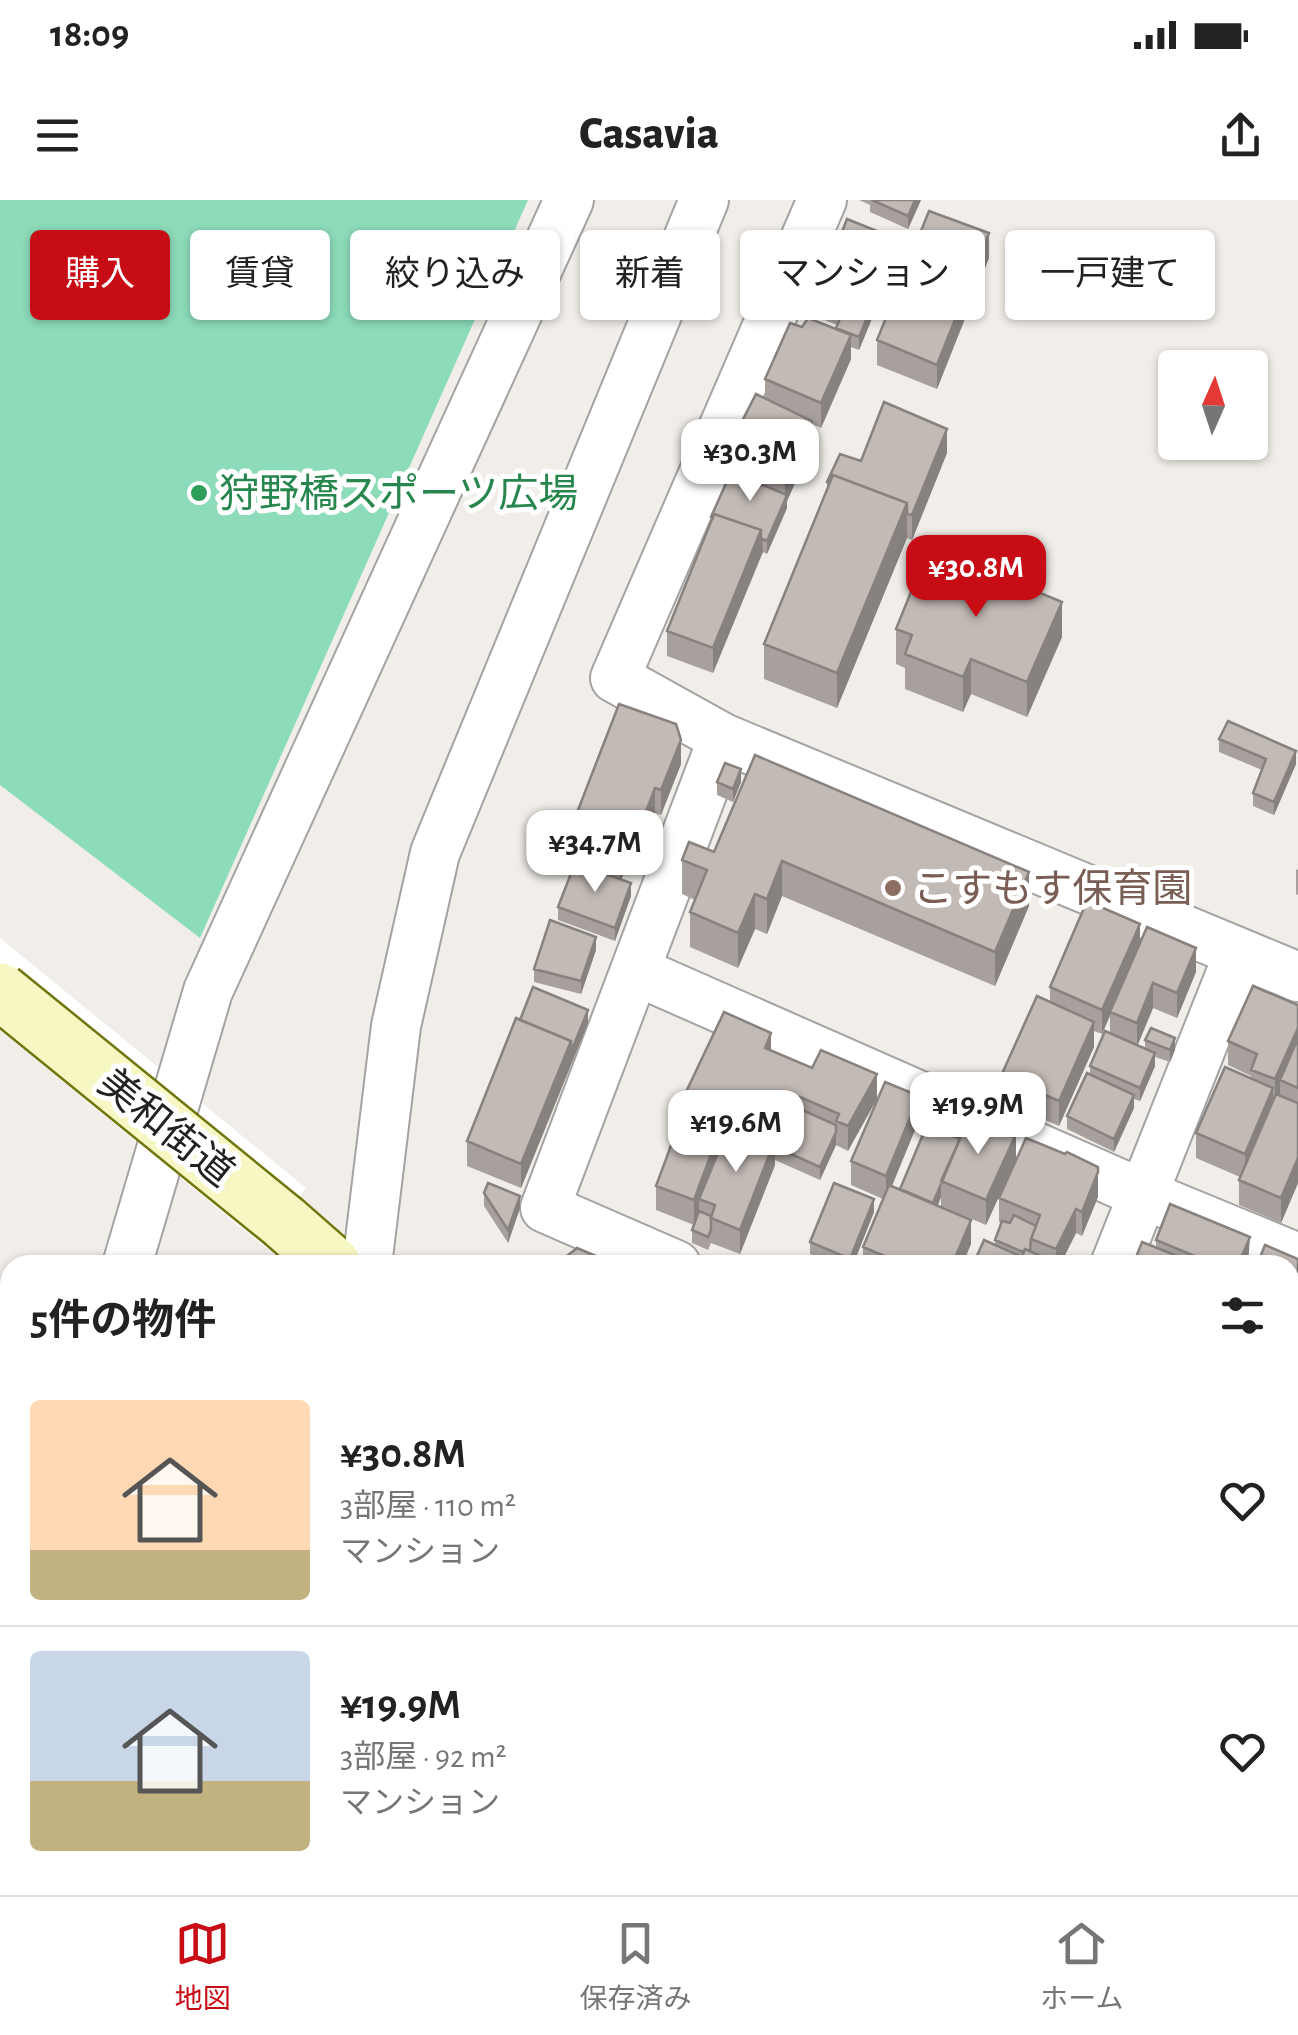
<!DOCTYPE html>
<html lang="ja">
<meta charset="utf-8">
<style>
:root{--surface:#fff;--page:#f6f6f6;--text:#222;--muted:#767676;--line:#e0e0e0;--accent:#c80c15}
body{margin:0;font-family:"Alegreya Sans","Noto Sans JP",sans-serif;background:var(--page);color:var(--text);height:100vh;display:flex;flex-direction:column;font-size:38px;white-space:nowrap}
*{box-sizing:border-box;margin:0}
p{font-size:32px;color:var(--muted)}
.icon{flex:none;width:55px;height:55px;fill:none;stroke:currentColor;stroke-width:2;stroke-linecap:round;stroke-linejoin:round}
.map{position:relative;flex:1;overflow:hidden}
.details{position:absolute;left:0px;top:1055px;width:1300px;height:640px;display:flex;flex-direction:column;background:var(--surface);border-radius:30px 30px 0 0;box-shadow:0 2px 8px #0004}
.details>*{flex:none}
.top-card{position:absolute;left:30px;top:30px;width:1240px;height:90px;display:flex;gap:20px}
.needle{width:65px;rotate:3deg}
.buttons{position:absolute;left:1158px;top:150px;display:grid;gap:20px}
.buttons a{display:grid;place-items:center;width:110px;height:110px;border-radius:10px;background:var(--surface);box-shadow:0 2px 8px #0004;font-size:50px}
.price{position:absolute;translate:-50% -85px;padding:0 22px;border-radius:20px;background:#fff;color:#222;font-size:32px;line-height:65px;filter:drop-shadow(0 2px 5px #0008)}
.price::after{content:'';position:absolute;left:50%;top:60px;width:30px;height:22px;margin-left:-15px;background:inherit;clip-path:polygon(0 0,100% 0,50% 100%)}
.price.current{background:var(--accent);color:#fff}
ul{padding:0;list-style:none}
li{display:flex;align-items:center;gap:30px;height:250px;padding:0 30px}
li+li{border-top:2px solid var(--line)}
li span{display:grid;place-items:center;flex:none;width:280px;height:200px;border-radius:10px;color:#555}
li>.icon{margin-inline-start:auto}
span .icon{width:120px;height:120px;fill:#fffc;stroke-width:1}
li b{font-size:42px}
h2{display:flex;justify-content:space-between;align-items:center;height:120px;padding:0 30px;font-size:42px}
.pill{padding:0 35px;border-radius:10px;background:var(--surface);box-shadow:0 2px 8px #0004;font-size:35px;line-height:90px}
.pill.current{background:var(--accent);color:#fff}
.status{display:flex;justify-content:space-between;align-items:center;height:70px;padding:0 50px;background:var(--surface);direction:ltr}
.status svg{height:28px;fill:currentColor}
header{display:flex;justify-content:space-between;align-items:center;height:130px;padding:0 30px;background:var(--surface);font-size:45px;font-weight:800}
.tab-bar{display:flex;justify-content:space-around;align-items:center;height:140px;border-top:2px solid var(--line);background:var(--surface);font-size:28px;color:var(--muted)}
.tab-bar a{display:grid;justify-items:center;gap:5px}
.tab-bar .current{color:var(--accent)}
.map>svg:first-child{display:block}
.pitch{fill:#8cdbb9}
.pier{fill:#fff}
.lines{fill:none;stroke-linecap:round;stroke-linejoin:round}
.minor-casing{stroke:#a3a3a3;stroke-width:52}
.secondary-casing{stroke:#6f760c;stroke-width:60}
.path{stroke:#f28079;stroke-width:6;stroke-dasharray:5 5;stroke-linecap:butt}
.minor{stroke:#fff;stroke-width:48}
.secondary{stroke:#f6f7c2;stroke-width:55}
.secondary-bridge-casing{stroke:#6f760c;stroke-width:60;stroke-linecap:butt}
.secondary-bridge{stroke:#f6f7c2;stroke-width:55}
.wall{fill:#a7a09c}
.shaded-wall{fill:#88827f}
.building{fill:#c2bab5;stroke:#88827f;stroke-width:2.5}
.leisure-dot{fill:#2e9e5b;stroke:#fff;stroke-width:4}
.education-dot{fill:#8d6e63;stroke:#fff;stroke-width:4}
.labels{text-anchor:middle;stroke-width:10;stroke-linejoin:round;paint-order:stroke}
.leisure-label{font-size:40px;fill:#27864d;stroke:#fff;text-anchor:start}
.education-label{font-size:40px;fill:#785e54;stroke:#fff;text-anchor:start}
.street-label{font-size:40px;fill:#222;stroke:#fff}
</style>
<div class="status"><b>18:09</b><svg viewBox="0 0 49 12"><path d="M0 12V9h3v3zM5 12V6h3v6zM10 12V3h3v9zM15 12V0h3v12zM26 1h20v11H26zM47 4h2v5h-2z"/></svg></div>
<header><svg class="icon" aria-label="menu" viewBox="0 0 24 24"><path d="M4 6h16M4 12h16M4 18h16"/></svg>Casavia<svg class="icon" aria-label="share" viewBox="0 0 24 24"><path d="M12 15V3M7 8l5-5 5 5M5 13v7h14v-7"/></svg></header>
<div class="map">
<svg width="1298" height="1695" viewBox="0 0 1298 1695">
<rect width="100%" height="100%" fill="#f1eee9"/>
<path class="pitch" d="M0,0H528L200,738L0,585Z"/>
<path class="pier" d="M0,738L306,988L266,1048L0,830Z"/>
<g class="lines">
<defs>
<path id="minor" d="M723,538L615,478L822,0
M636,771L1145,995L1298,1058
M127,1065L208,791L569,0
M367,1065L396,826L435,653L704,0
M676,1065L545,1008L723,538L1298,777
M1115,1065L1239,753
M1290,1331L1298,1334
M0,1494L10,1461
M1290,1602L1298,1606
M551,1685L585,1695
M788,1685L797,1695
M301,1695L304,1685"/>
<path id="secondary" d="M284,1022L333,1065
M872,1685L879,1695"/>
</defs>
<use href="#minor" class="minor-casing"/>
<use href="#secondary" class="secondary-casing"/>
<path class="path" d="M71,1695L75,1685"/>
<use href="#minor" class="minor"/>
<use href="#secondary" class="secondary"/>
<defs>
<path id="secondary-bridge" d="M0,791L284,1022"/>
</defs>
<use href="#secondary-bridge" class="secondary-bridge-casing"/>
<use href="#secondary-bridge" class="secondary-bridge"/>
</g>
<path class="wall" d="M859,0H921L908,29L870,12V5Z
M836,47L899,53L888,80L836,59Z
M989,58L937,189L877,165V140Z
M812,102L878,104L859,150L851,147V159L821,228L812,224V245L787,301V308L767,354L763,352L761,355L713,473L667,456V431L711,322V317L741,276L743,261L736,258V233L765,198V179L802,127L836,129L837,125L812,115Z
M947,253L912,340L907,338L837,508L764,479V444L827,290V282L861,261Z
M896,429L1062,437L1027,517L971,494L963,512L905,489V468L896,464Z
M1219,539L1296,564L1274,615L1253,606V593L1262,570L1219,552Z
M755,555L1029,706L995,786L782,696L767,734L755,729L738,768L690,747V712L695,700L682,694V660L714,652Z
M681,564L661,615L655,613L632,673L625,670L621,680L631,696L615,741L558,720V707L575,664L568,661V636Z
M717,582H741L733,602L717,595Z
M1296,669L1298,670V695L1296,694Z
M1140,743L1196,772L1177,818L1153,808L1137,845L1145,849V840L1175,850L1170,862L1155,857V866L1140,901L1134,899V908L1114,952L1067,929V916L1090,875V866L1110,834V815L1102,834L1094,831V847L1059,926L1001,901V876L1050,802V787Z
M596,750L581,794L534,782V769Z
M1298,805V983L1281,1023L1239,1005V980L1240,977L1196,958V933L1251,878V876L1228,865V841Z
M520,820L588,823L521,988L467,966V941Z
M771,851L812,868L877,874L848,951L836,945L820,980L775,960V965L740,1054L711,1043L708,1050L692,1043V1030L694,1025L656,1010V986L685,907V894Z
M919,920L892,986L900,989L960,939L1016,959L986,1025L941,1006V997L938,1005L971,1044L962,1065H863V1047L883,999L851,985V961Z
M484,993L520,1008L508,1043L484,1006Z
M1098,997L1082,1036L1076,1033L1060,1065H973L995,1045V1040L1002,1023L999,1022V998Z
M874,1012L853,1065H835L810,1054V1042Z
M1156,1040L1250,1062L1248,1065H1133L1156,1047Z
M1298,1059V1166L1290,1162V1065Z
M1290,1345L1298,1348V1443L1290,1554Z
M607,1685H647L645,1694Z
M690,1685H765L764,1695H710Z
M941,1685H1114L1115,1695H942Z
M1145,1685H1248L1244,1695H1143L1147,1686Z"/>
<path class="shaded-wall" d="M915,0H921L908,29V16Z
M989,33V58L937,189V165Z
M899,40V53L888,80V68Z
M878,91V104L859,150V137Z
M851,135V159L821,228V203Z
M812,221V245L787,301V308L767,354V341L785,302V282Z
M947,229V253L912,340V315Z
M907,303V338L837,508V473Z
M761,330L763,352L713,473V448Z
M1062,402V437L1027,517V482Z
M971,459V494L963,512V477Z
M681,540V564L661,615V590Z
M1296,551V564L1274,615V602Z
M741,569V582L733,602V589Z
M655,588V613L632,673V648Z
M625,646V670L620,682V657Z
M782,661V696L767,734V699Z
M1029,672V706L995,786V752Z
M631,683V696L615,741V728Z
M755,694V729L738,768V733Z
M1140,724V748L1102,834V810Z
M596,737V750L581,794V781Z
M1196,748V772L1177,818V793Z
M1153,783V808L1137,847V823Z
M588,810V823L521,988V964L571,841Z
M1094,822V847L1059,926V901Z
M1298,828V853L1280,880V893L1275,904V879Z
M771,833V857L765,848Z
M1175,838V850L1170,862V850Z
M1155,853V866L1140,901V888Z
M877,874V899L848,951V926Z
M1273,888V913L1245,979V954Z
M1134,895V908L1114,952V939Z
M919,896V920L886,1000V976Z
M800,897V922L782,950V938Z
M724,919V944L699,999V1011L694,1025V1000Z
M836,932V945L820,980V967Z
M1016,934V959L986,1025V1000Z
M775,940V965L740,1054V1030Z
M1298,958V983L1281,1023V998Z
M1098,972V997L1082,1036V1012Z
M941,984V997L933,1016V1003Z
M520,996V1008L508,1043V1030Z
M874,999V1012L853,1065H850V1059Z
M1076,1009V1033L1060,1065H1056V1049Z
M971,1020V1044L962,1065H952Z
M1250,1037L1248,1065H1238Z
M1298,1183V1207L1290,1226V1201Z
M1298,1419V1443L1296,1448V1423Z
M1298,1512V1537L1290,1554V1529Z
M404,1685H407V1695H402Z
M1004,1685H1043L1027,1695H988Z
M1194,1685H1199V1695H1189Z
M1238,1685H1248L1244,1695H1234Z
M1115,1687V1695H1104Z"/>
<path class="building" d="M872,0H915L908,16Z
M929,11L989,33L937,165L877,140Z
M847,19L899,40L888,68L836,47Z
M826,70L878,91L859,137L836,128L842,114L812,102Z
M808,118L851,135L821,203L765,179L790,123L802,127Z
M756,194L812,221L785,282L741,265L751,240L736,233Z
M884,202L947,229L912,315L907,314V303L833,275L829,283L827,282L840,254L861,261Z
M731,272L787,295L767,341L763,339L761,342V330L714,314L713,318L711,317Z
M833,275L907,303L837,473L764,444Z
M714,314L761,330L713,448L667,431Z
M946,354L1062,402L1027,482L971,459L963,477L905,454L912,435L896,429L919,372L935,378Z
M619,504L676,524L681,540L661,590L655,588L632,648L625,646L620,657L568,636Z
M1228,521L1296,551L1274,602L1253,593L1266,559L1219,539Z
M755,555L1029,672L995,752L782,661L767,699L755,694L738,733L690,712L707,670L682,660L689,642L714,652Z
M725,563L741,569L733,589L717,582Z
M575,663L631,683L615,728L558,707Z
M1087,701L1140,724L1102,810L1050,787Z
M550,720L596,737L581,781L534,769Z
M1147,727L1196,748L1177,793L1153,783L1137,823L1110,812Z
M1253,786L1298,805V828L1275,879L1251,870L1257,854L1228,841Z
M533,787L588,810L571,852V841L520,820Z
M1037,796L1094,822L1059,901L1001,876Z
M724,812L771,833L765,848L812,868L821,850L877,874L848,926L836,921L839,914L800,897L782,938L734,919L735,915L685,894Z
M516,818L571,841L521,964L467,941Z
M1151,828L1175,838L1170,850L1145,840Z
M1105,831L1155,853L1140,888L1090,866Z
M1298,838V888L1280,880Z
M1225,867L1273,888L1245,954L1196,933Z
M1087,873L1134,895L1114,939L1067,916Z
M885,882L919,896L886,976L851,961Z
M1276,894L1298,903V958L1281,998L1239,980Z
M686,905L724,919L694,1000L656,986Z
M800,909L836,925V932L820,967L782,950Z
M971,914L1016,934L986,1000L941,981Z
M730,924L775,940L740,1030L711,1018L715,1005L699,999Z
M927,925L960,939L933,1003L900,989Z
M1026,938L1065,954L1067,952L1098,967V972L1082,1012L1076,1009L1056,1049L1031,1039L1040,1015L999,998Z
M488,983L520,996L508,1030L484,993Z
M834,983L874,999L850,1059L810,1042Z
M889,985L971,1020L952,1065H906L863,1047Z
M1170,1004L1250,1037L1238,1065H1216L1156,1040Z
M699,1011L711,1016V1030L708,1037L692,1030Z
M1014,1015L1036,1026L1031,1039L1030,1051L1025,1049L1023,1052L995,1040L1002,1021L1010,1023Z
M984,1040L1022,1057L1025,1049L1061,1065H973Z
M1142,1042L1200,1065H1133Z
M1265,1045L1298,1059V1141L1290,1138V1065H1257Z
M577,1048L617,1065H567L563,1059Z
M1290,1164L1298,1168V1183L1290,1201Z
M1290,1345L1298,1348V1419L1296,1423L1290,1421Z
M1290,1443L1298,1446V1512L1290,1529Z
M222,1685H269L267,1695H219Z
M324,1685H404L402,1695H321Z
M460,1685H474L499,1691L498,1695H458Z
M732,1685H762L761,1695L738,1692V1688H732Z
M952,1685H1004L988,1695H958Z
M1014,1685H1114L1115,1687L1104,1695H999Z
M1147,1685H1194L1189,1695H1143Z
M1205,1685H1238L1234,1695L1223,1692L1221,1695H1217L1204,1690Z
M412,1687L449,1695H410Z
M1132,1687L1142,1690L1140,1695H1130L1129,1693Z"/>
<circle class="leisure-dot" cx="199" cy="293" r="10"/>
<circle class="education-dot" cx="893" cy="688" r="10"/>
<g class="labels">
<g class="leisure-label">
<text x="219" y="307">狩野橋スポーツ広場</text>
</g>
<g class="education-label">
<text x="913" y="702">こすもす保育園</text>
</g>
<g class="street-label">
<text transform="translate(167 927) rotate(39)" y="14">美和街道</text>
</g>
</g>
</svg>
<div class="buttons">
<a><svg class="needle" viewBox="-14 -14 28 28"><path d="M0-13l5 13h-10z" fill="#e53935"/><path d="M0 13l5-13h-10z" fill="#767676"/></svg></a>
</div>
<b class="price" style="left:750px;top:304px">¥30.3M</b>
<b class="price current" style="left:976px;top:420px">¥30.8M</b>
<b class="price" style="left:595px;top:695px">¥34.7M</b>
<b class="price" style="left:978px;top:957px">¥19.9M</b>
<b class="price" style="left:736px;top:975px">¥19.6M</b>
<div class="top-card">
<a class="pill current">購入</a>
<a class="pill">賃貸</a>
<a class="pill">絞り込み</a>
<a class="pill">新着</a>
<a class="pill">マンション</a>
<a class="pill">一戸建て</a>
</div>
<section class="details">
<h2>5件の物件<svg class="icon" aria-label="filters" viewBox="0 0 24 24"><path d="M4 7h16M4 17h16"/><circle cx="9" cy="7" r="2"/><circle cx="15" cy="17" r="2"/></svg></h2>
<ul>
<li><span style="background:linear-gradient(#ffd9b3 75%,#c2b280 0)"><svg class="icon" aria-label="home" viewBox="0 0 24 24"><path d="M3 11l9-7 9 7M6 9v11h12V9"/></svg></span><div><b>¥30.8M</b><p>3部屋 · 110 m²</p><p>マンション</p></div><svg class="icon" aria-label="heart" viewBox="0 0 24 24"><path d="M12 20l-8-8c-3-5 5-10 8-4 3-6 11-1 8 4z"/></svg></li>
<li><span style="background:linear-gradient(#c9d6e8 65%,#c2b280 0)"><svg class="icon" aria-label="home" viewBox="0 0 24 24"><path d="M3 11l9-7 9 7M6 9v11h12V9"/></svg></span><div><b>¥19.9M</b><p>3部屋 · 92 m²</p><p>マンション</p></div><svg class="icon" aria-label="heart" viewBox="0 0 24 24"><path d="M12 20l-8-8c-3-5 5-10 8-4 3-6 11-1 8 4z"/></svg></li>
</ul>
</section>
</div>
<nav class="tab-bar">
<a class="current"><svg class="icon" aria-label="map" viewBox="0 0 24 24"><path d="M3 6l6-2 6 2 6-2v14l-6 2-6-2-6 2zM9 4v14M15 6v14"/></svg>地図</a>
<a><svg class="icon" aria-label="saved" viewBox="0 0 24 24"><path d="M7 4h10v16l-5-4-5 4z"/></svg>保存済み</a>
<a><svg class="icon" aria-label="home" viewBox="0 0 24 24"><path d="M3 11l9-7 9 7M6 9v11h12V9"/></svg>ホーム</a>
</nav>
